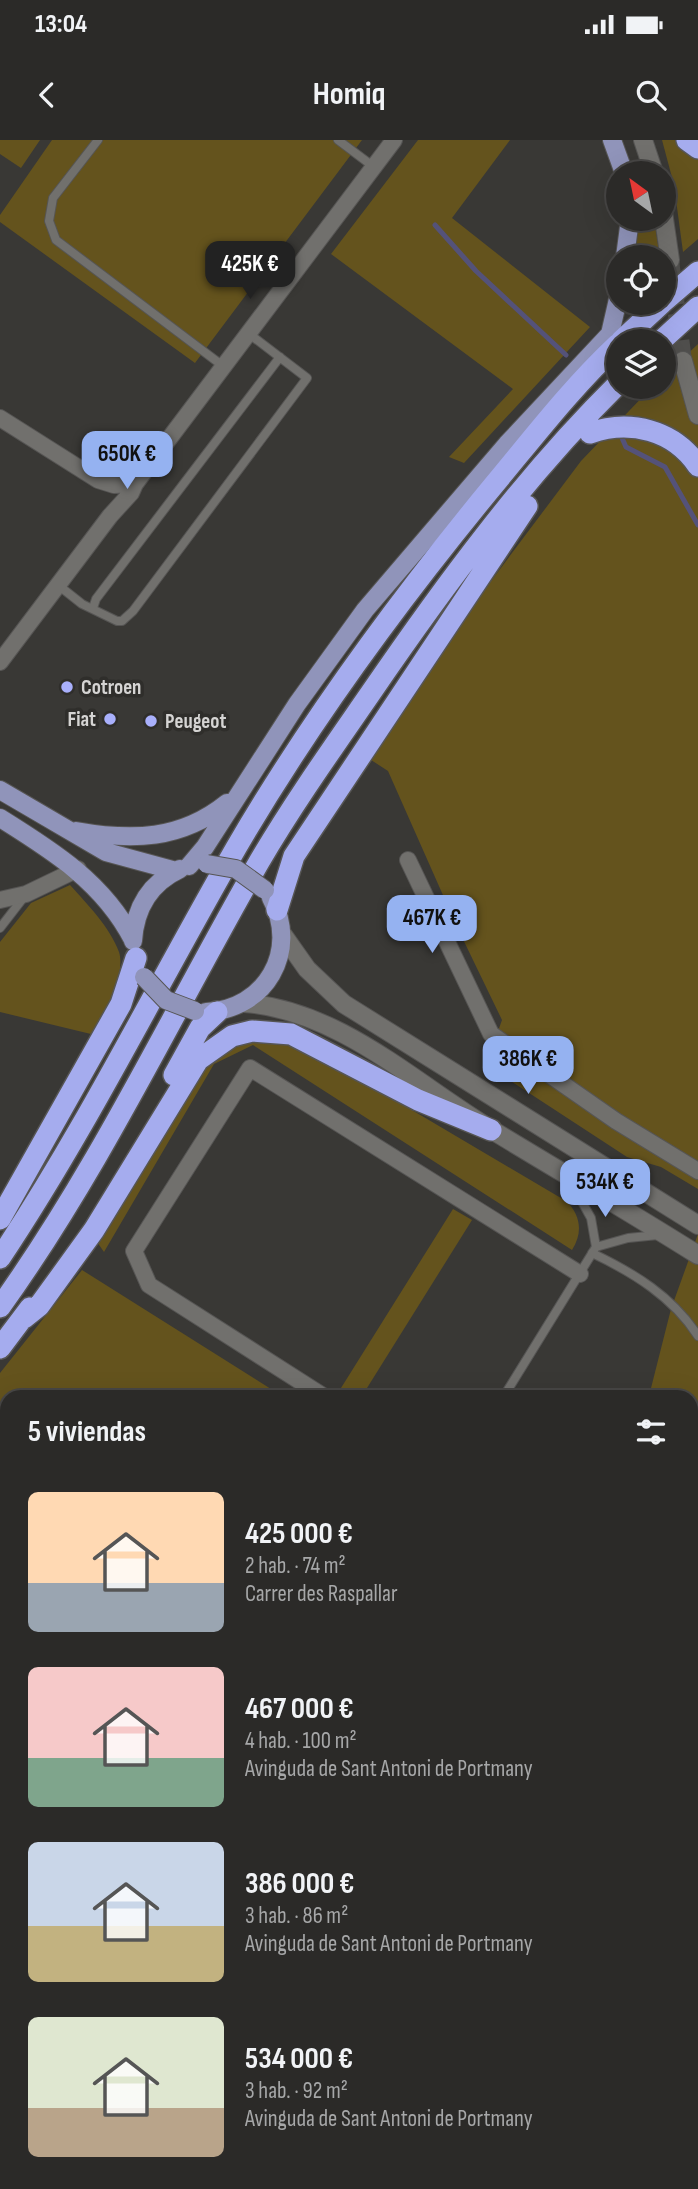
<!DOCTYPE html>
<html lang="es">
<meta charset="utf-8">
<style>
:root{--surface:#2b2a28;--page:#333230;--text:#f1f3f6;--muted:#a6a7a8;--line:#474645;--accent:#95b2f1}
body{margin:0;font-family:"Sofia Sans Condensed",sans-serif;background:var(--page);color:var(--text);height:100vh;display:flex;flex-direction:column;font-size:26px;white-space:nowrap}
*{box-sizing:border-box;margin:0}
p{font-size:23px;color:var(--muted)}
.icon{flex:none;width:38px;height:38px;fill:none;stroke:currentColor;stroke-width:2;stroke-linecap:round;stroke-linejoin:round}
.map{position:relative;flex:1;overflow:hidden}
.side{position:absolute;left:0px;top:1250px;width:698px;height:800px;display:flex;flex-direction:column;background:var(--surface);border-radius:21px 21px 0 0;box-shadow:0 7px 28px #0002,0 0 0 2px var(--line)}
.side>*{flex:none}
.needle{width:46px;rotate:327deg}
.fabs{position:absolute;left:606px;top:21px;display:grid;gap:14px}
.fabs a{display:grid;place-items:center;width:70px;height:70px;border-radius:50%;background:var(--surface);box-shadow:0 7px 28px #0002,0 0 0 2px var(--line);font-size:35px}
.price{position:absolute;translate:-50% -60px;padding:0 16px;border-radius:14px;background:var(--accent);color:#111;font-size:23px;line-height:46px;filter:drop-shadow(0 2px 4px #0008)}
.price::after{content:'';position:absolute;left:50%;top:42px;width:21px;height:16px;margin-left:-10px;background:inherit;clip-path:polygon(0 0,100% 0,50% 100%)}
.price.current{background:#222;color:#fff}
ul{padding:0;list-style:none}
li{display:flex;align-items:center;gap:21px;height:175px;padding:0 28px}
li span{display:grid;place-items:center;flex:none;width:196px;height:140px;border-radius:10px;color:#555}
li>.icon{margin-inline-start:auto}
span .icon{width:84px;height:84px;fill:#fffc;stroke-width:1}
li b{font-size:30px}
h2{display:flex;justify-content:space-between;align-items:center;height:84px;padding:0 28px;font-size:30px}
.status{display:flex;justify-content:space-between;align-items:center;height:49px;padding:0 35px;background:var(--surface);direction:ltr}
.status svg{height:19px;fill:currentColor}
header{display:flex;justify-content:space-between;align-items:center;height:91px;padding:0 28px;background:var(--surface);font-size:32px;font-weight:700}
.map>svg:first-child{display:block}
.green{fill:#64531d}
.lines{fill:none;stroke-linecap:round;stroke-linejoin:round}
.stream{stroke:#545279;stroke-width:5}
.secondary-tunnel{stroke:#504f4d;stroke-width:18;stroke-dasharray:18 9;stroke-linecap:butt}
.lane-casing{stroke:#565554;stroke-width:10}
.street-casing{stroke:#565554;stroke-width:18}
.secondary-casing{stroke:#565554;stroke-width:20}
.primary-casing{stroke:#565554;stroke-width:20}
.highway-casing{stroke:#565554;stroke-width:24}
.lane{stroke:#71706d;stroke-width:8}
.street{stroke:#71706d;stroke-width:16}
.secondary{stroke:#71706d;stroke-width:18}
.primary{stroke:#9094ba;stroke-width:18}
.highway{stroke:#a5acee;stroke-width:21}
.primary-bridge-casing{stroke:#565554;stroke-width:20;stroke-linecap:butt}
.primary-bridge{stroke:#9094ba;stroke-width:18}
.poi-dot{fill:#a9b0fc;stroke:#2f2e2b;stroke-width:2.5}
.labels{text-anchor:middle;stroke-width:7;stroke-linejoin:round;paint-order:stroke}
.poi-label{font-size:21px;font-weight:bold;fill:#d5d4d3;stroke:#2f2e2b;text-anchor:start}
</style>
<div class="status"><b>13:04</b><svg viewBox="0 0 49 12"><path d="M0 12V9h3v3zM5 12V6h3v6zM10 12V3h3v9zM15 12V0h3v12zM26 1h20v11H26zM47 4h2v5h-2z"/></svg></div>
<header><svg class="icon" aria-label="back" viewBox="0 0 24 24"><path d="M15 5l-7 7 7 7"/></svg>Homiq<svg class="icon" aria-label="search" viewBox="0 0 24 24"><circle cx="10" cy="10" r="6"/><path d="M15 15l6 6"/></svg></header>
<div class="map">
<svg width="698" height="2049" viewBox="0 0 698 2049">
<rect width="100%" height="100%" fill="#393835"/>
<path class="green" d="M0,0H40L21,28L0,14Z
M52,0H362L195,223L0,82V75Z
M418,0H510L452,78L590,187L464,323L449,317L513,249L331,114Z
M662,0H676L698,19V99L683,112L674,45Z
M637,79H654L660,117H633Z
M698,204V1049L661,1027L627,1017L486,925L502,880L458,789L388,631L368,618L491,441L581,321L652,247H663V237Z
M70,745C87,764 110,787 119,812C126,834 105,875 95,895L0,872V802L31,763Z
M273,896L373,947L566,1061C581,1075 583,1093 572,1110L253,905L214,924L104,1112L95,1099L198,928L232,903Z
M453,1069L472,1080L362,1256H336Z
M698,1094V1961L691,1967V1256H649L671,1169Z
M82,1130L282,1256H7V1687L0,1684V1233Z
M7,1876V2042H357L328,2049H0V1877Z
M463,2042H682L681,2049H463Z"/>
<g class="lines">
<path class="stream" d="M435,85L476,131L566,215
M622,298L626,307L665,327L698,385"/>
<path class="secondary-tunnel" d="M670,120L683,221"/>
<defs>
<path id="lane" d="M98,0L53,58L49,81L56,100L223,226
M338,0L374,27
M58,445L82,464L117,481H122L133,471L307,238L248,193
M93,468L96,459L280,217
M0,788L24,757
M572,1044L591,1078L596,1107
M592,1113C634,1133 673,1157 698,1196
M504,1256L596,1107L628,1098L658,1095"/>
<path id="street" d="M0,278L98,340L114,345L135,344
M0,522L110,376L131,353L135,344L394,0
M408,720L491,894L616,981L698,1031
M0,760L26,754L78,729
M323,1256L149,1145L134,1111L250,928L580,1134"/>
<path id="secondary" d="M643,0L654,33
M663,72L670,120
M683,221L698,275
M283,795L307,829L344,864L698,1085
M244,863C339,870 414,943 492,990C561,1032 630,1072 698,1115"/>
<path id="primary" d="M612,0L624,33
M625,117L630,79
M0,650L106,712L176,731
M0,678C53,711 104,743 133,800
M76,691C132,701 181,700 227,663
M189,726L205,707L297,564L365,470L507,304L610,194L618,159
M133,801C135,768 150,743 180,729
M206,872C265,870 300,811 271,758"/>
<path id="highway" d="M687,0L698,8
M663,162L698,132
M621,201L662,163
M661,201L698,167
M590,293C630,279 674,290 698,326
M277,770L294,716L527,366
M174,935L200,888L217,872
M0,1079L121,864L136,818
M0,1118C88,986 157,845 236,708C310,581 399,460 493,346C533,298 572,247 618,204
M0,1167C100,1028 174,870 259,722C293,664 332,609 370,554C444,446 524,337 618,244
M24,1178L39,1166L94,1090L198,920L232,896L252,891L291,894L418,960L491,990
M0,1208L30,1168"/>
</defs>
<use href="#lane" class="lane-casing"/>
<use href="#street" class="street-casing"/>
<use href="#secondary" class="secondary-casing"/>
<use href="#primary" class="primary-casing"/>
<use href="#highway" class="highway-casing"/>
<use href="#lane" class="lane"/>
<use href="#street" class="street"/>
<use href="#secondary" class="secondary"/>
<use href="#primary" class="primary"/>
<use href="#highway" class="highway"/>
<defs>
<path id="primary-bridge" d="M207,724L236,729L265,750
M144,837L166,860L195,871"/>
</defs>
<use href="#primary-bridge" class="primary-bridge-casing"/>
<use href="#primary-bridge" class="primary-bridge"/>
</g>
<g class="poi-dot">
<circle cx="67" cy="547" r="7"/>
<circle cx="110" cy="579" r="7"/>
<circle cx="151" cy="581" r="7"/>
</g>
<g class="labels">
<g class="poi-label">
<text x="81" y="554">Cotroen</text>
<text x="96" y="586" text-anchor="end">Fiat</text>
<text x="165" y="588">Peugeot</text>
</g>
</g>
</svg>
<div class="fabs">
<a><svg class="needle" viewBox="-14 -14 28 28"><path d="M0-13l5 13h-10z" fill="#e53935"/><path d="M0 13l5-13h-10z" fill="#a6a7a8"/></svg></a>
<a><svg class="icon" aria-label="locate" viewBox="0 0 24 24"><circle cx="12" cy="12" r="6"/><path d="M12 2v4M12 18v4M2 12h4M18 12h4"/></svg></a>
<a><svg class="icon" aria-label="layers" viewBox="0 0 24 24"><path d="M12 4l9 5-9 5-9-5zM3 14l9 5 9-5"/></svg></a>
</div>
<b class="price current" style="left:250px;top:161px">425K €</b>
<b class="price" style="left:127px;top:351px">650K €</b>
<b class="price" style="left:432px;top:815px">467K €</b>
<b class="price" style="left:528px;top:956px">386K €</b>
<b class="price" style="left:605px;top:1079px">534K €</b>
<section class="side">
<h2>5 viviendas<svg class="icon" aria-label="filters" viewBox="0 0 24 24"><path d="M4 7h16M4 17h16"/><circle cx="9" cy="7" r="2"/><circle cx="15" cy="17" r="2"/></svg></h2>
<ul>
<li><span style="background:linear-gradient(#ffd9b3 65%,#9aa5b1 0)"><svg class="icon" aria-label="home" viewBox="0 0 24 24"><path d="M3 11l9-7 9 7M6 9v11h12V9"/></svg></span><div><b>425 000 €</b><p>2 hab. · 74 m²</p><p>Carrer des Raspallar</p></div></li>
<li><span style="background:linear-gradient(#f6c9c9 65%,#7fa58c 0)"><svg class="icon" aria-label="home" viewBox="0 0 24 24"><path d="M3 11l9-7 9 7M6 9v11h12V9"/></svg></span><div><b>467 000 €</b><p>4 hab. · 100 m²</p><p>Avinguda de Sant Antoni de Portmany</p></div></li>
<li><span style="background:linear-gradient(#c9d6e8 60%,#c2b280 0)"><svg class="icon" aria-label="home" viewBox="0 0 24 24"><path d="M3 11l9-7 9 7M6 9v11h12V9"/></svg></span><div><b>386 000 €</b><p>3 hab. · 86 m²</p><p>Avinguda de Sant Antoni de Portmany</p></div></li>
<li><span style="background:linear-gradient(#dfe7d0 65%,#b9a48a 0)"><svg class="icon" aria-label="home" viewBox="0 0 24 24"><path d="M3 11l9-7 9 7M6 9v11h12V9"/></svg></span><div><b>534 000 €</b><p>3 hab. · 92 m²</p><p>Avinguda de Sant Antoni de Portmany</p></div></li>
</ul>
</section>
</div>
